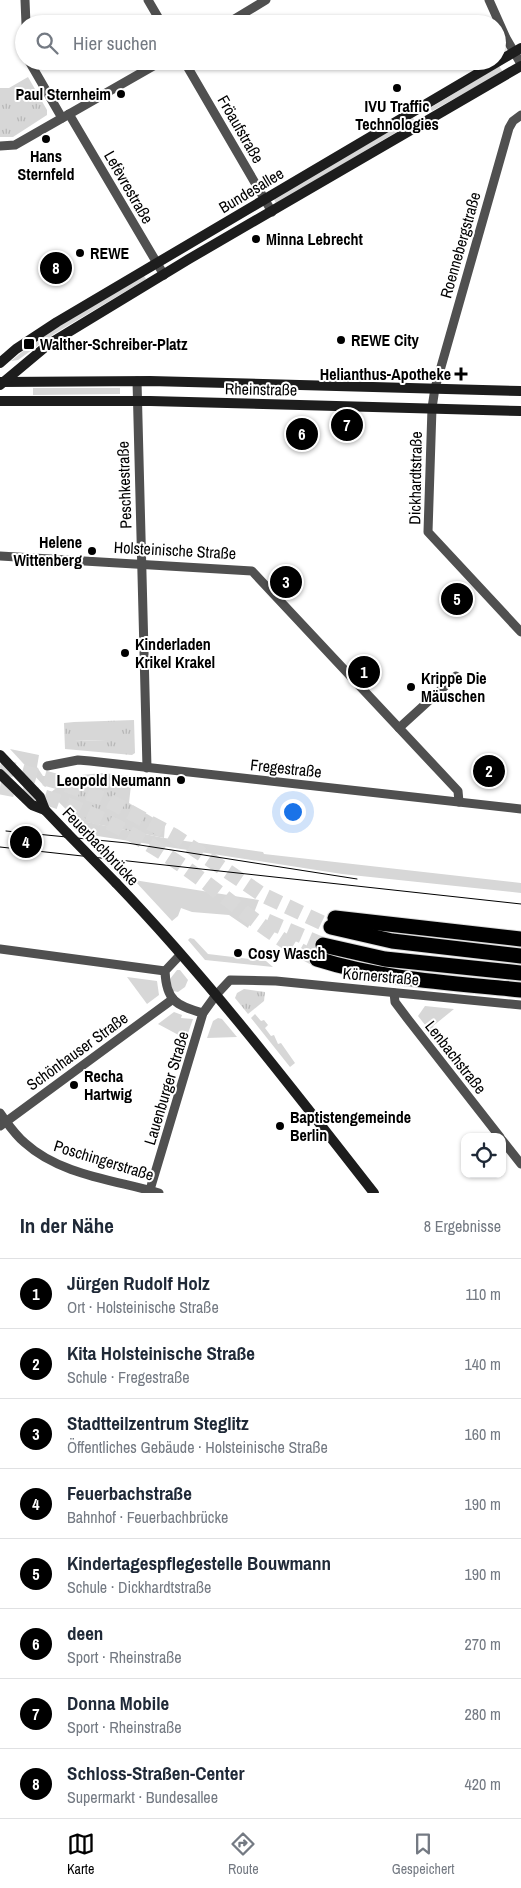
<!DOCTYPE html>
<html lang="de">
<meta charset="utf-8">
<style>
body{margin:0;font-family:"Archivo Narrow",sans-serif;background:#f6f6f7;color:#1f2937}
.controls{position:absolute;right:15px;bottom:15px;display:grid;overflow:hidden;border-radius:10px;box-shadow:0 1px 4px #0004}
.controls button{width:45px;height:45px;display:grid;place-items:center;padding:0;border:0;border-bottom:1px solid #e0e1e3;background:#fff;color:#1f2937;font:25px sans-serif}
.you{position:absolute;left:292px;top:811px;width:18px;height:18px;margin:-12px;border:4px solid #fff;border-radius:50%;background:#1a73e8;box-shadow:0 0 0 8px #1a73e833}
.badge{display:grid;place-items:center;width:32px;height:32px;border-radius:50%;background:#000;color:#fff;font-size:16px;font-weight:700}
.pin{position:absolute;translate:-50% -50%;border:2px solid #fff;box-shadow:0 1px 5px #0006}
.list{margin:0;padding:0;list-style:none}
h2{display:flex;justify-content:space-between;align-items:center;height:65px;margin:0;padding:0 20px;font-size:21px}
h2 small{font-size:16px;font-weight:400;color:#747a83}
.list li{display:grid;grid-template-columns:32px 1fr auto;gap:15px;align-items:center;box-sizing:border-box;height:70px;padding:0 20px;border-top:1px solid #e0e1e3}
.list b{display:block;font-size:19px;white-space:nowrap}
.list p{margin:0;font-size:16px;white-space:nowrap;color:#747a83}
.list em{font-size:16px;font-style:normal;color:#747a83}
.icon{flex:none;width:28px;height:28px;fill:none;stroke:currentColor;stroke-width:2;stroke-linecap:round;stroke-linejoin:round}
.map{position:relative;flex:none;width:521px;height:1193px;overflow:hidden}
.search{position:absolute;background:#fff;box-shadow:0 1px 4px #0004;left:15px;right:15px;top:15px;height:55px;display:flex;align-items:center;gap:12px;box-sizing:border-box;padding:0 18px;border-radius:28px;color:#747a83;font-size:19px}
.sheet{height:625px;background:#fff}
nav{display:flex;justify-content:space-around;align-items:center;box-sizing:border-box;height:70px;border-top:1px solid #e0e1e3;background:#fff;font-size:14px;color:#747a83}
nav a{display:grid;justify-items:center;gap:2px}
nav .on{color:#000}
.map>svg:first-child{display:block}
.green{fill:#d7d7d7}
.park{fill:url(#park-tufts)}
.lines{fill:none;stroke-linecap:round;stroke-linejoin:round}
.highway-tunnel{stroke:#d9d9d9;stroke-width:15;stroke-dasharray:15 8;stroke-linecap:butt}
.highway-casing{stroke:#dbdbdb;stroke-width:17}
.street{stroke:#505050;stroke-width:9}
.secondary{stroke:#1d1d1d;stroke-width:10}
.highway{stroke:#000;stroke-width:15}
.tram{stroke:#000;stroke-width:1}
.secondary-bridge{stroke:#1d1d1d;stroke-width:10}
.poi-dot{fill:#000;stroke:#fff;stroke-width:2}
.labels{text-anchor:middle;stroke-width:4;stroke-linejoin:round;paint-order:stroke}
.poi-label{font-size:16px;font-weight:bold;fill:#000;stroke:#fff;text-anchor:start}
.street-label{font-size:16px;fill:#000;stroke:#fff}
</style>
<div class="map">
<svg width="521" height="1193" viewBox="0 0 521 1193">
<defs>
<pattern id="park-tufts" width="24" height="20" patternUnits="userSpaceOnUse" patternTransform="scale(1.25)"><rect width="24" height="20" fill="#d7d7d7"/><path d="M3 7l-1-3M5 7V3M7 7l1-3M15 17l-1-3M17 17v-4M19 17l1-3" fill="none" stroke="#b7b7b7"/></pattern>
</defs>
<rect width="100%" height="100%" fill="#fff"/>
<g class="green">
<path d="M499,66L503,72L432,111L430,108Z"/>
<path d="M413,118L415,121L276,204L274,199L289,189Z"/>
<path d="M144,276L146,279L143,281L54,334L18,360L11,361L39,338Z"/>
<path d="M33,388H120V394L33,395Z"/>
<path d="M105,721L106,740L74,741V722Z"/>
<path d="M10,749L39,755L37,767L43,776H62L45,787Z"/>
<path d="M81,775L87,822L164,838L263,852L264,854L521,883V893L342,874L91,835L50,793L65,781Z"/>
<path d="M134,880L259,900L248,928L229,915L192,912L181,908L178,916L172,921Z"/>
<path d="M190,938L194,939L208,954L266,961L273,967L205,960L188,940Z"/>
<path d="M177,970H180L188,980L185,987L178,992L173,991L170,979Z"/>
<path d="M127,977L157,981L159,995L147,1004Z"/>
<path d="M425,1006L454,1009L433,1026L445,1042L441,1045L418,1016Z"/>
<path d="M174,1012L182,1015L181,1018L193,1019L186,1039L158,1024Z"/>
<path d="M255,1014L261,1021L264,1020L268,1025L265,1028L271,1036L274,1035L278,1044L281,1043L295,1063L290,1067L251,1018Z"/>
<path d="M218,1018L222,1019L237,1037L207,1038L213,1021Z"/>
</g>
<g class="park">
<path d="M28,77L47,110V115L13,137H0V88H9Z"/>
<path d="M134,720L135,753L132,755L65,749L64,723L74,722L75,741L105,740V721Z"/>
<path d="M103,773L132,776L129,803L165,825L164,838L86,822L85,818L64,791L81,775Z"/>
<path d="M244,989L265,992L264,1001L248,1014L235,998L237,993Z"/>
</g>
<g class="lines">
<g class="highway-tunnel">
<path d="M0,766L59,782L109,801L173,835L263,895L331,927"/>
<path d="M0,787C75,799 145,837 205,882C241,909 276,940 317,959"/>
<path d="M267,921L323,945"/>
</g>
<defs>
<g id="highway">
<path d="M335,918L521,939"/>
<path d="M331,927L392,941L521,956"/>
<path d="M323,945L385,959L521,973"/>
<path d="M317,959C383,980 453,983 521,990"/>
</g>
</defs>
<use href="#highway" class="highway-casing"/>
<g class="street">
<path d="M25,0L26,24"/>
<path d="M148,0L162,24"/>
<path d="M489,0L506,38L521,64"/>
<path d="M226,24L266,0"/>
<path d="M29,61L62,118"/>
<path d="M184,61L272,212"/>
<path d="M69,114L164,275"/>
<path d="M521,115L513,121L509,128L435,388L432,408L428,532L521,632"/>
<path d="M0,146L15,145L162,61"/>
<path d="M137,381L147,768"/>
<path d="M0,556L252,571L458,791L459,802"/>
<path d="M399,728L456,676"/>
<path d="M47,766L78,760L90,761L521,809"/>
<path d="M0,949L165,971"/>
<path d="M181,954L165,971C166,1000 176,1006 203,1013"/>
<path d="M394,993L395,1002L407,1018L500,1137"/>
<path d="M0,1113C8,1124 15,1135 25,1143C60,1175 115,1180 159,1193"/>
<path d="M0,1126L173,999"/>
<path d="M502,1140L521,1164"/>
<path d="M149,1193L203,1013L216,995L230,980L276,981L521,1005"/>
</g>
<g class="secondary">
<path d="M0,363L16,349L57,322L521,48"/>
<path d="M1,382L150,381L521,391"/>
<path d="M0,385L49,344L189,259L521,66"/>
<path d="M0,401H150L521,411"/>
<path d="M0,755L40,797L45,810L67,833"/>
<path d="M0,774L32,805L45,810"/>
<path d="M116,883C209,980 291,1087 374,1193"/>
</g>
<use href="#highway" class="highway"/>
<g class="tram">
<path d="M6,831L127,843L357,879"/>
<path d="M0,847L521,904"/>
</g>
<path class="secondary-bridge" d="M67,833L116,883"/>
</g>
<g class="poi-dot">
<circle cx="397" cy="88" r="5"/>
<circle cx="121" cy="94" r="5"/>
<circle cx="46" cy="139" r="5"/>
<circle cx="256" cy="239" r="5"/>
<circle cx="80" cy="253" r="5"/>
<circle cx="341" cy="340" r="5"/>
<rect x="23" y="338" width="12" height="12" rx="2.5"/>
<path d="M458.5 366.5h5v5h5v5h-5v5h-5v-5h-5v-5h5z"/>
<circle cx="92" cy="551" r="5"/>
<circle cx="125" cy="653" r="5"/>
<circle cx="411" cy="687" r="5"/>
<circle cx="181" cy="780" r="5"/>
<circle cx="238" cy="953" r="5"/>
<circle cx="74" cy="1085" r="5"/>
<circle cx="280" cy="1126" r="5"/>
</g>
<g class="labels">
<g class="poi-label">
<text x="111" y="100" text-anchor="end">Paul Sternheim</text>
<text x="397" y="112" text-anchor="middle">IVU Traffic<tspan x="397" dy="18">Technologies</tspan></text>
<text x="46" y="162" text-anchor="middle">Hans<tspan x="46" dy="18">Sternfeld</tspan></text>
<text x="266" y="245">Minna Lebrecht</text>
<text x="90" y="259">REWE</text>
<text x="351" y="346">REWE City</text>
<text x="40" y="350">Walther-Schreiber-Platz</text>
<text x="451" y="380" text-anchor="end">Helianthus-Apotheke</text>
<text x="82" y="548" text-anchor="end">Helene<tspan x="82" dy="18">Wittenberg</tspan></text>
<text x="135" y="650">Kinderladen<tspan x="135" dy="18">Krikel Krakel</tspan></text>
<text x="421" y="684">Krippe Die<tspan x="421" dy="18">Mäuschen</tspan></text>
<text x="171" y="786" text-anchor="end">Leopold Neumann</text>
<text x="248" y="959">Cosy Wasch</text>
<text x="84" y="1082">Recha<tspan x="84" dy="18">Hartwig</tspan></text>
<text x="290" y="1123">Baptistengemeinde<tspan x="290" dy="18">Berlin</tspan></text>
</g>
<g class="street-label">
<text transform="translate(241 129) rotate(60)" y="6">Fröaufstraße</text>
<text transform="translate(129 187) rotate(60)" y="6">Lefèvrestraße</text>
<text transform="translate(251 190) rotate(-31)" y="6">Bundesallee</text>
<text transform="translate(460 245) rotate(-74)" y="6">Roennebergstraße</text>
<text transform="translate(261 389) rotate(1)" y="6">Rheinstraße</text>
<text transform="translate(415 478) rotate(-89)" y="6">Dickhardtstraße</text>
<text transform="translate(124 485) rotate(-92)" y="6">Peschkestraße</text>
<text transform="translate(175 550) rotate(3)" y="6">Holsteinische Straße</text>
<text transform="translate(286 768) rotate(6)" y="6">Fregestraße</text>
<text transform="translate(101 846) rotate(46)" y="6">Feuerbachbrücke</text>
<text transform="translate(381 976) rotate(5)" y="6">Körnerstraße</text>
<text transform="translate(77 1051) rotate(-36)" y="6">Schönhauser Straße</text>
<text transform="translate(456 1057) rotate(52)" y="6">Lenbachstraße</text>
<text transform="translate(166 1088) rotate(-73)" y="6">Lauenburger Straße</text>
<text transform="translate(104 1160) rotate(17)" y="6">Poschingerstraße</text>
</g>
</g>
</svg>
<div class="controls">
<button><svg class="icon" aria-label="locate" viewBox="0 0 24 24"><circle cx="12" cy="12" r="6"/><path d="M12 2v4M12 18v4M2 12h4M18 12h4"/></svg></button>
</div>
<div class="you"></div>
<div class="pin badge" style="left:364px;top:672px">1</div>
<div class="pin badge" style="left:489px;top:771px">2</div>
<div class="pin badge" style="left:286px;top:582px">3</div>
<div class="pin badge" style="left:26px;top:842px">4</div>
<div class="pin badge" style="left:457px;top:599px">5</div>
<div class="pin badge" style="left:302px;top:434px">6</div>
<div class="pin badge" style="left:347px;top:425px">7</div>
<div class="pin badge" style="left:56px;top:268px">8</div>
<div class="search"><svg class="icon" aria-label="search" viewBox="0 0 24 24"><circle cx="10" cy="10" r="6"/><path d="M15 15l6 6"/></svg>Hier suchen</div>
</div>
<section class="sheet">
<h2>In der Nähe<small>8 Ergebnisse</small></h2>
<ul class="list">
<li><span class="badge">1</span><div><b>Jürgen Rudolf Holz</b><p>Ort · Holsteinische Straße</p></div><em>110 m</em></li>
<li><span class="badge">2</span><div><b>Kita Holsteinische Straße</b><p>Schule · Fregestraße</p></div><em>140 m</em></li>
<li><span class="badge">3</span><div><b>Stadtteilzentrum Steglitz</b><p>Öffentliches Gebäude · Holsteinische Straße</p></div><em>160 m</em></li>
<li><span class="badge">4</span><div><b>Feuerbachstraße</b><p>Bahnhof · Feuerbachbrücke</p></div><em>190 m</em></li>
<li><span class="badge">5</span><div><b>Kindertagespflegestelle Bouwmann</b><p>Schule · Dickhardtstraße</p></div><em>190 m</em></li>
<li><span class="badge">6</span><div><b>deen</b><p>Sport · Rheinstraße</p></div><em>270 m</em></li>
<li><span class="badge">7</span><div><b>Donna Mobile</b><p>Sport · Rheinstraße</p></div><em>280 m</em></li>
<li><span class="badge">8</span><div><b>Schloss-Straßen-Center</b><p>Supermarkt · Bundesallee</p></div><em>420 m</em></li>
</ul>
</section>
<nav>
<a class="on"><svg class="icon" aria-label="map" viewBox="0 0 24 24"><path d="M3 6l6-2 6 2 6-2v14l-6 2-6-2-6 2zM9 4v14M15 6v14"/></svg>Karte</a>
<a><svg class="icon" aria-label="directions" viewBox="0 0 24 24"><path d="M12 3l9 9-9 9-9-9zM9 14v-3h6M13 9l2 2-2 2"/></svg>Route</a>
<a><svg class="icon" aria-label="saved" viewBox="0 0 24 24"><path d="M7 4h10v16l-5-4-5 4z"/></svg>Gespeichert</a>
</nav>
